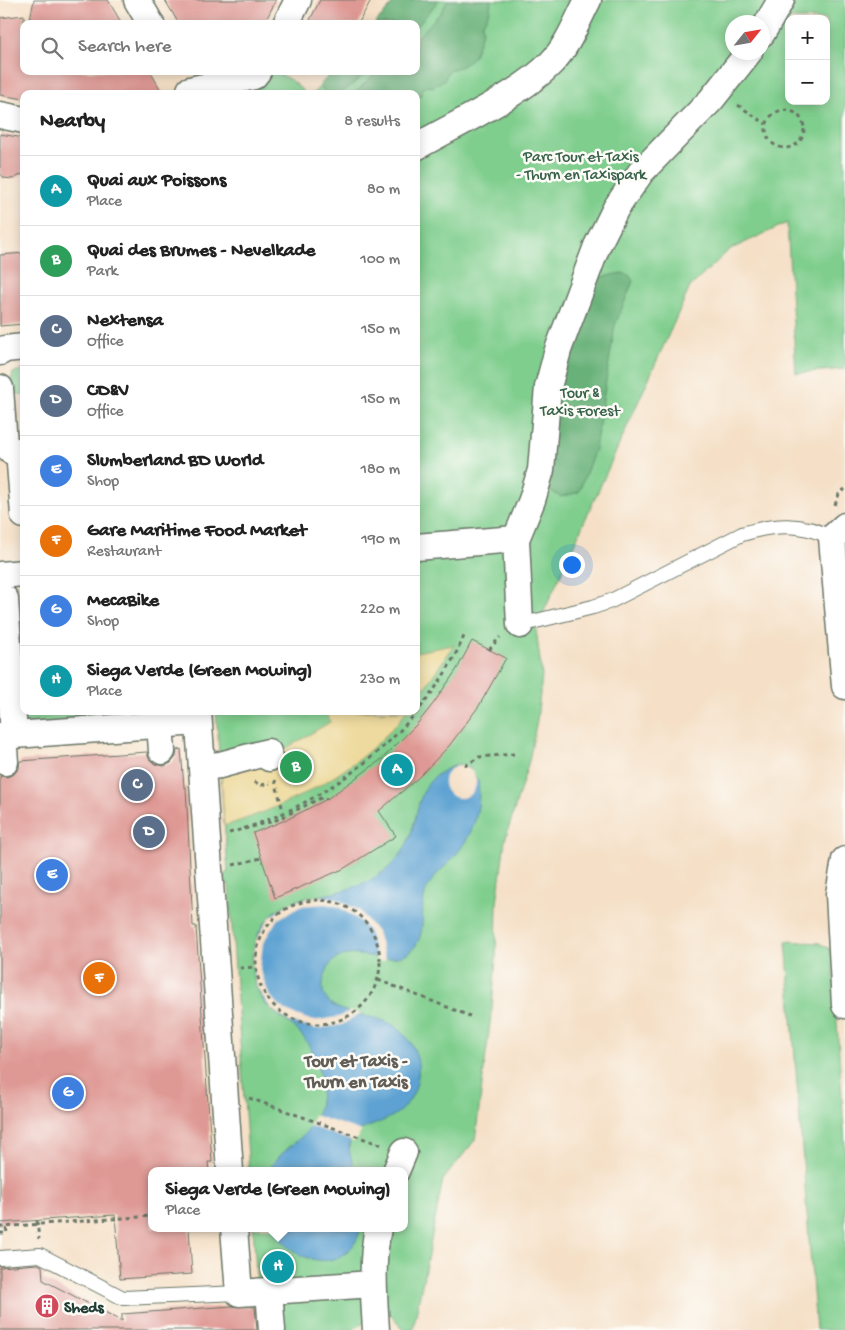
<!DOCTYPE html>
<meta charset="utf-8">
<style>
body{margin:0;font-family:"Gochi Hand",sans-serif;background:#f2f2f2;color:#222}
.controls{position:absolute;right:15px;top:15px;display:grid;overflow:hidden;border-radius:10px;box-shadow:0 2px 12px #0003}
.controls button{width:45px;height:45px;display:grid;place-items:center;padding:0;border:0;border-bottom:1px solid #e0e0e0;background:#fff;color:#222;font:25px sans-serif}
.compass{position:absolute;left:725px;top:15px;width:45px;height:45px;border-radius:50%;background:#fff;box-shadow:0 2px 12px #0003;rotate:59deg}
.you{position:absolute;left:571px;top:564px;width:18px;height:18px;margin:-12px;border:4px solid #fff;border-radius:50%;background:#1a73e8;box-shadow:0 0 0 8px #1a73e833}
.badge{display:grid;place-items:center;width:32px;height:32px;border-radius:50%;background:#ea580c;color:#fff;font-size:16px;font-weight:700}
.pin{position:absolute;translate:-50% -50%;border:2px solid #fff;box-shadow:0 1px 5px #0006}
.popup{position:absolute;left:148px;top:1167px;width:260px;height:65px;box-sizing:border-box;display:grid;place-content:center;border-radius:10px;background:#fff;filter:drop-shadow(0 1px 4px #0005);font-size:16px;white-space:nowrap;color:#767676}
.popup b{font-size:19px;color:#222}
.popup::after{content:'';position:absolute;left:50%;top:100%;margin-left:-10px;border:10px solid transparent;border-top-color:#fff}
.list{margin:0;padding:0;list-style:none}
h2{display:flex;justify-content:space-between;align-items:center;height:65px;margin:0;padding:0 20px;font-size:21px}
h2 small{font-size:16px;font-weight:400;color:#767676}
.list li{display:grid;grid-template-columns:32px 1fr auto;gap:15px;align-items:center;box-sizing:border-box;height:70px;padding:0 20px;border-top:1px solid #e0e0e0}
.list b{display:block;font-size:19px;white-space:nowrap}
.list p{margin:0;font-size:16px;white-space:nowrap;color:#767676}
.list em{font-size:16px;font-style:normal;color:#767676}
.icon{flex:none;width:28px;height:28px;fill:none;stroke:currentColor;stroke-width:2;stroke-linecap:round;stroke-linejoin:round}
.map{position:relative;flex:none;width:845px;height:1330px;overflow:hidden}
.search{position:absolute;background:#fff;box-shadow:0 2px 12px #0003;left:20px;top:20px;width:400px;height:55px;display:flex;align-items:center;gap:12px;box-sizing:border-box;padding:0 18px;border-radius:10px;color:#767676;font-size:19px}
.panel{position:absolute;background:#fff;box-shadow:0 2px 12px #0003;left:20px;top:90px;width:400px;height:625px;border-radius:10px}
.map>svg:first-child{display:block}
.green{fill:#7fce8d;stroke:#4f8660;fill-rule:evenodd}
.forest{fill:#67b178;stroke:#437756}
.sand{fill:#eeda9e;stroke:#868c69}
.water{fill:#5da2d2;stroke:#3e7083}
.pier{fill:#f5e0c7}
.building{fill:#df9994}
.lines{fill:none;stroke-linecap:round;stroke-linejoin:round}
.lane-casing{stroke:#6a7667;stroke-width:16}
.street-casing{stroke:#6a7667;stroke-width:29}
.path{stroke:#6a7667;stroke-width:3;stroke-dasharray:4 4;stroke-linecap:butt}
.lane{stroke:#fff;stroke-width:14}
.street{stroke:#fff;stroke-width:26}
.labels{text-anchor:middle;stroke-width:5;stroke-linejoin:round;paint-order:stroke}
.park-label{font-size:16px;fill:#37614a;stroke:#fdfcf7}
.poi-label{font-size:16px;font-weight:bold;fill:#1f3d34;stroke:#fdfcf7;text-anchor:start}
.neighbourhood-label{font-size:18px;font-weight:bold;fill:#625d56;stroke:#fdfcf7}
</style>
<div class="map">
<svg width="845" height="1330" viewBox="0 0 845 1330">
<rect width="100%" height="100%" fill="#fdfcf7"/>
<filter id="ink" filterUnits="userSpaceOnUse"><feTurbulence type="fractalNoise" baseFrequency=".02" numOctaves="2"/><feDisplacementMap in="SourceGraphic" scale="10" xChannelSelector="R" yChannelSelector="G"/><feConvolveMatrix kernelMatrix="1 2 1 2 8 2 1 2 1" color-interpolation-filters="sRGB"/></filter>
<filter id="wash" filterUnits="userSpaceOnUse"><feTurbulence type="fractalNoise" baseFrequency=".0096" numOctaves="4" result="noise"/><feDisplacementMap in="SourceGraphic" scale="20" xChannelSelector="R" yChannelSelector="G"/><feGaussianBlur stdDeviation="1.12" result="paint"/><feColorMatrix in="noise" values="0 0 0 0 0 0 0 0 0 0 0 0 0 0 0 0 0 1.4 0 .05"/><feComposite in="paint" operator="in"/></filter>
<g filter="url(#wash)">
<rect width="100%" height="100%" fill="#f5e0c7"/>
<g class="green">
<path d="M396,0H845V369L796,373L787,223L729,250L690,287L536,629L542,676L537,720L529,761L505,840L497,903L496,958L492,1008L475,1140L443,1180L413,1330H405L386,1310L352,1330H277L257,1285L253,1228H404V1171H249L229,884H226L224,874L228,872L216,711H416V94H313L333,71H416V24H375ZM789,19H826V101H789ZM732,22H762V52H732Z"/>
<path d="M266,71C280,71 297,83 305,94H216Z"/>
<path d="M24,369V396L14,392L10,383L13,373Z"/>
<path d="M24,623V711H133L134,721L21,729L14,624Z"/>
<path d="M786,941L819,943L830,949L833,962L845,1143V1330H816Z"/>
</g>
<g class="forest">
<path d="M396,0H439L416,28V24H375Z"/>
<path d="M448,0H491L490,11L482,25L483,30L474,56L464,65L449,71L444,80L432,87L427,86L422,89L421,95L416,99V94H354L377,71H416V39L441,12Z"/>
<path d="M333,71H368L341,94H326L320,85Z"/>
<path d="M622,273L629,275L633,281L615,325L595,449L579,492L561,497L549,490L546,484L553,409L591,279Z"/>
</g>
<g class="sand">
<path d="M454,645L416,700V652Z"/>
<path d="M327,711H407C362,770 294,804 224,826L221,775L277,754L330,722Z"/>
</g>
<g class="water">
<path d="M459,765L469,768L478,781C482,811 472,839 451,860C442,870 432,877 427,889C417,910 430,937 409,952C382,971 339,934 325,975C311,1016 366,1012 387,1022C410,1032 423,1058 417,1082C414,1097 404,1110 391,1117C364,1132 336,1127 356,1171H269C281,1146 311,1139 318,1111C326,1083 317,1050 297,1030C287,1020 274,1014 265,1003C247,978 248,942 268,919C286,898 309,899 333,893C356,888 381,878 396,860C426,828 405,778 459,765Z"/>
<path d="M273,1228H361C348,1277 293,1265 273,1228Z"/>
</g>
<g class="pier">
<circle cx="460" cy="782" r="16"/>
<path d="M317,896L336,898L360,911L377,932L385,959L384,961H377L369,932L361,922L339,907L326,904L300,906L277,920L263,943L260,969L269,994L278,1005L288,1012L313,1021L338,1017L351,1011L361,1013L342,1025L315,1029L289,1022L271,1009L257,988L252,964L256,940L269,918L289,903Z"/>
<path d="M314,1115L362,1131L354,1142L310,1126Z"/>
</g>
<g id="blocks">
<g class="building">
<path d="M34,0H108L122,24H29Z"/>
<path d="M165,0H276L264,24H179Z"/>
<path d="M320,0H371L358,24H308Z"/>
<path d="M24,15V71H150L163,94H24V99L0,95V18Z"/>
<path d="M0,134L24,138V173L13,179L4,178L0,173Z"/>
<path d="M24,253V324L0,326V255Z"/>
<path d="M472,641L506,658L479,706L449,746L419,777L379,811L396,836L343,869L275,898L253,833L288,819L327,799L382,759L417,724L433,704L457,669Z"/>
<path d="M181,749L184,787H186L193,926H196L212,1162H208L209,1171H152V1228H189L192,1274L120,1279L115,1215L0,1223V776L7,777L14,774L19,768L20,761L147,752L149,759L155,764L164,766L171,763L176,757L177,750Z"/>
<path d="M38,1264L42,1266L43,1280L122,1321V1314L232,1306L255,1307L257,1330H0V1267Z"/>
</g>
</g>
</g>
<g filter="url(#ink)">
<use href="#blocks" fill-opacity="0" stroke="#6a7667" stroke-width="1"/>
<g class="lines">
<defs>
<g id="lane">
<path d="M520,625L593,607L611,601L742,534C774,524 802,522 832,538"/>
<path d="M0,1258L40,1255L123,1298L239,1293"/>
</g>
<g id="street">
<path d="M137,0L151,24"/>
<path d="M286,24L298,0"/>
<path d="M762,33L781,0"/>
<path d="M190,90L254,76L258,71"/>
<path d="M0,115L24,120"/>
<path d="M416,147C456,124 520,95 551,63C568,46 577,21 588,0"/>
<path d="M0,352L5,349L24,347"/>
<path d="M0,388L4,444L12,452L24,451"/>
<path d="M19,451L24,515"/>
<path d="M845,526L832,538L845,686"/>
<path d="M416,547L516,539"/>
<path d="M0,575L24,573"/>
<path d="M5,599L14,735"/>
<path d="M520,625L516,539L532,500L541,470L548,387L558,350L597,246L616,208L641,172L711,100L749,52"/>
<path d="M159,711L162,751"/>
<path d="M198,711L230,1171"/>
<path d="M0,736L198,722"/>
<path d="M3,736L5,762"/>
<path d="M202,767L220,765L268,752L269,758"/>
<path d="M845,860L839,894L845,1005"/>
<path d="M396,1171L404,1152"/>
<path d="M234,1228L239,1293L373,1284"/>
<path d="M269,1291L272,1330"/>
<path d="M376,1330C374,1296 371,1262 378,1228"/>
</g>
</defs>
<use href="#lane" class="lane-casing"/>
<use href="#street" class="street-casing"/>
<g class="path">
<path d="M738,105L766,124"/>
<circle cx="785" cy="129" r="19"/>
<path d="M835,505L839,494L845,489"/>
<path d="M489,650L500,637"/>
<path d="M465,766L479,757L514,754"/>
<path d="M275,780L283,811"/>
<path d="M254,782L262,785L270,783"/>
<path d="M244,829L274,821L323,797L327,799"/>
<path d="M229,833C326,807 425,729 464,636"/>
<path d="M233,865L261,858"/>
<circle cx="318" cy="962" r="62"/>
<path d="M240,968L256,967"/>
<path d="M378,980L470,1016"/>
<path d="M249,1098L382,1145"/>
<path d="M37,1221L39,1239"/>
<path d="M0,1227L152,1216"/>
<path d="M0,1233H7L6,1227"/>
</g>
<use href="#lane" class="lane"/>
<use href="#street" class="street"/>
</g>
</g>
<defs>
<symbol id="building-disc" viewBox="-11 -11 22 22"><circle r="9.5" fill="#d1495b" stroke="#fdfcf7"/><path d="M-4-6H4V6H1V3H-1V6H-4ZM-2.5-4.3h1.7v1.8h-1.7ZM.8-4.3h1.7v1.8H.8ZM-2.5-1h1.7V.8h-1.7ZM.8-1h1.7V.8H.8Z" fill="#fff"/></symbol>
</defs>
<g fill-rule="evenodd">
<use href="#building-disc" x="33" y="1292" width="28" height="28"/>
</g>
<g class="labels">
<g class="park-label">
<text x="581" y="161">Parc Tour et Taxis<tspan x="581" dy="18">- Thurn en Taxispark</tspan></text>
<text x="580" y="397">Tour &amp;<tspan x="580" dy="18">Taxis Forest</tspan></text>
</g>
<g class="poi-label">
<text x="64" y="1312">Sheds</text>
</g>
<g class="neighbourhood-label">
<text x="356" y="1066">Tour et Taxis -<tspan x="356" dy="21">Thurn en Taxis</tspan></text>
</g>
</g>
</svg>
<div class="controls">
<button>+</button>
<button>−</button>
</div>
<svg class="compass" viewBox="-18 -18 36 36"><path d="M0-13l5 13h-10z" fill="#e53935"/><path d="M0 13l5-13h-10z" fill="#767676"/></svg>
<div class="you"></div>
<div class="pin badge" style="left:397px;top:770px;background:#0f9aa8">A</div>
<div class="pin badge" style="left:296px;top:767px;background:#2e9e5b">B</div>
<div class="pin badge" style="left:137px;top:785px;background:#5c6f8a">C</div>
<div class="pin badge" style="left:149px;top:832px;background:#5c6f8a">D</div>
<div class="pin badge" style="left:52px;top:875px;background:#3f7fe0">E</div>
<div class="pin badge" style="left:99px;top:978px;background:#e8710a">F</div>
<div class="pin badge" style="left:68px;top:1093px;background:#3f7fe0">G</div>
<div class="pin badge" style="left:278px;top:1267px;background:#0f9aa8">H</div>
<div class="popup"><b>Siega Verde (Green Mowing)</b>Place</div>
<div class="search"><svg class="icon" aria-label="search" viewBox="0 0 24 24"><circle cx="10" cy="10" r="6"/><path d="M15 15l6 6"/></svg>Search here</div>
<section class="panel">
<h2>Nearby<small>8 results</small></h2>
<ul class="list">
<li><span class="badge" style="background:#0f9aa8">A</span><div><b>Quai aux Poissons</b><p>Place</p></div><em>80 m</em></li>
<li><span class="badge" style="background:#2e9e5b">B</span><div><b>Quai des Brumes - Nevelkade</b><p>Park</p></div><em>100 m</em></li>
<li><span class="badge" style="background:#5c6f8a">C</span><div><b>Nextensa</b><p>Office</p></div><em>150 m</em></li>
<li><span class="badge" style="background:#5c6f8a">D</span><div><b>CD&amp;V</b><p>Office</p></div><em>150 m</em></li>
<li><span class="badge" style="background:#3f7fe0">E</span><div><b>Slumberland BD World</b><p>Shop</p></div><em>180 m</em></li>
<li><span class="badge" style="background:#e8710a">F</span><div><b>Gare Maritime Food Market</b><p>Restaurant</p></div><em>190 m</em></li>
<li><span class="badge" style="background:#3f7fe0">G</span><div><b>MecaBike</b><p>Shop</p></div><em>220 m</em></li>
<li><span class="badge" style="background:#0f9aa8">H</span><div><b>Siega Verde (Green Mowing)</b><p>Place</p></div><em>230 m</em></li>
</ul>
</section>
</div>
